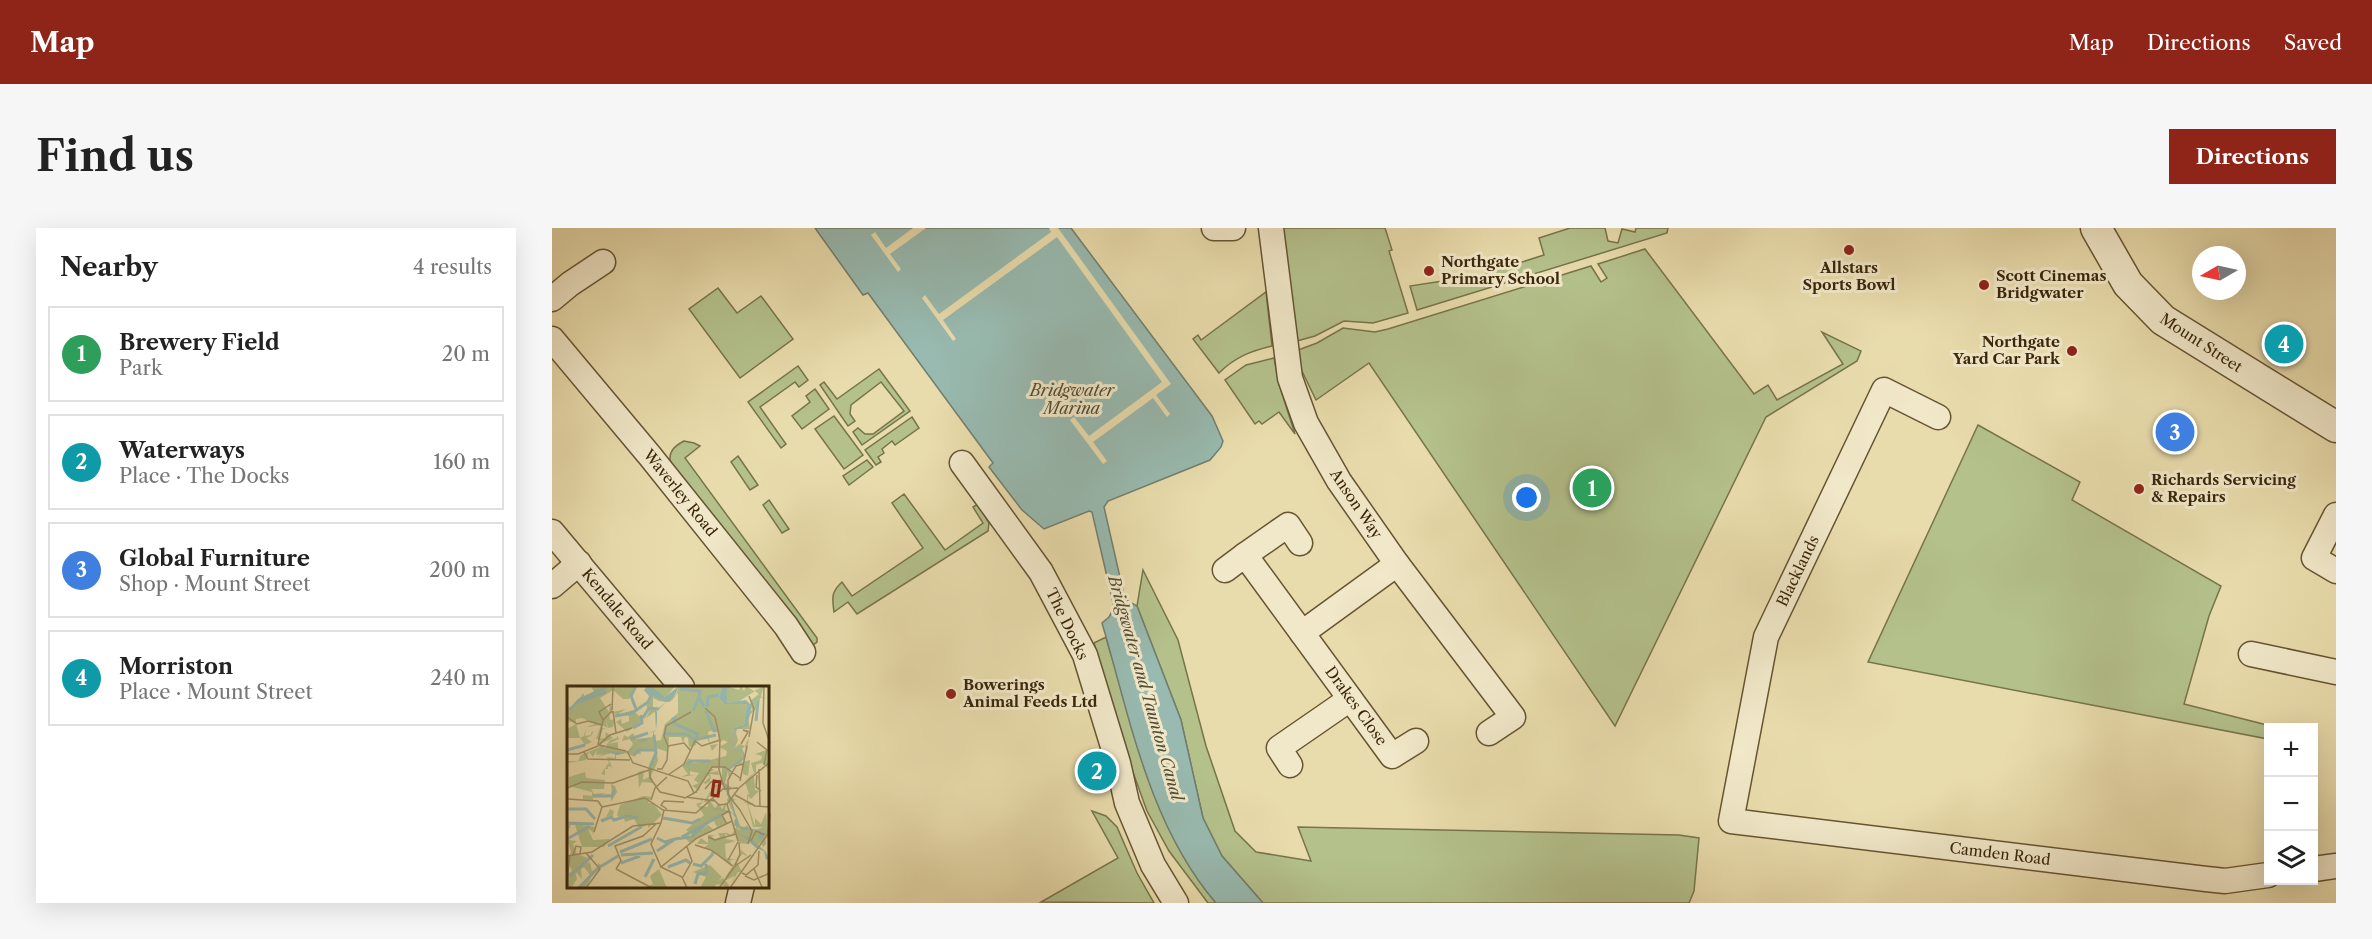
<!DOCTYPE html>
<meta charset="utf-8">
<style>
body{margin:0;font-family:"Libre Caslon Text",serif;background:#f6f6f6;color:#222}
.controls{position:absolute;right:18px;bottom:18px;display:grid;overflow:hidden;border-radius:0px;box-shadow:0 6px 24px #0002}
.controls button{width:54px;height:54px;display:grid;place-items:center;padding:0;border:0;border-bottom:2px solid #e0e0e0;background:#fff;color:#222;font:30px sans-serif}
.compass{position:absolute;left:1640px;top:18px;width:54px;height:54px;border-radius:50%;background:#fff;box-shadow:0 6px 24px #0002;rotate:261deg}
.you{position:absolute;left:975px;top:270px;width:21px;height:21px;margin:-15px;border:4px solid #fff;border-radius:50%;background:#1a73e8;box-shadow:0 0 0 9px #1a73e833}
.badge{display:grid;place-items:center;width:39px;height:39px;border-radius:50%;background:#8f2418;color:#fff;font-size:20px;font-weight:700}
.pin{position:absolute;translate:-50% -50%;border:3px solid #fff;box-shadow:0 2px 6px #0006}
.list{margin:0;padding:0;list-style:none}
h2{display:flex;justify-content:space-between;align-items:center;height:78px;margin:0;padding:0 24px;font-size:26px}
h2 small{font-size:20px;font-weight:400;color:#767676}
.list li{display:grid;grid-template-columns:39px 1fr auto;gap:18px;align-items:center;box-sizing:border-box;height:96px;margin:0 12px 12px;padding:0 12px;border:2px solid #e0e0e0;border-radius:0px}
.list b{display:block;font-size:22px;white-space:nowrap}
.list p{margin:0;font-size:20px;white-space:nowrap;color:#767676}
.list em{font-size:20px;font-style:normal;color:#767676}
.icon{flex:none;width:33px;height:33px;fill:none;stroke:currentColor;stroke-width:2;stroke-linecap:round;stroke-linejoin:round}
.map{position:relative;flex:none;width:1784px;height:675px;overflow:hidden;border-radius:0px}
header{display:flex;align-items:center;gap:36px;box-sizing:border-box;height:84px;padding:0 30px;background:#8f2418;color:#fff}
header strong{font-size:28px}
nav{display:flex;gap:33px;margin-inline-start:auto;font-size:21px}
.intro{display:flex;align-items:center;justify-content:space-between;box-sizing:border-box;height:144px;padding:0 36px}
h1{margin:0;font-size:42px}
.button{padding:15px 27px;border-radius:0px;background:#8f2418;color:#fff;font-size:21px;font-weight:700}
main{display:flex;gap:36px;padding:0 36px}
aside{flex:1;background:#fff;border-radius:0px;box-shadow:0 6px 24px #0002}
.map>svg:first-child{display:block}
.green{fill:#b4c18b;stroke:#77744a;stroke-width:1.5}
.water{fill:#98bab0;stroke:#727f6e;stroke-width:1.5}
.pier{fill:#e9dcac}
.lines{fill:none;stroke-linecap:round;stroke-linejoin:round}
.minor-casing{stroke:#665432;stroke-width:27}
.tertiary-casing{stroke:#665432;stroke-width:33}
.minor{stroke:#f1e8c9;stroke-width:24}
.tertiary{stroke:#f1e8c9;stroke-width:30}
.poi-dot{fill:#8f2418;stroke:#f1e8c9;stroke-width:2}
.labels{text-anchor:middle;stroke-width:6;stroke-linejoin:round;paint-order:stroke}
.poi-label{font-size:15px;font-weight:bold;fill:#3a270a;stroke:#f1e8c9;text-anchor:start}
.street-label{font-size:15px;fill:#3a270a;stroke:#f1e8c9}
.water-label{font-size:16px;font-style:italic;fill:#524c34;stroke:#f1e8c9}
.inset-river{fill:none;stroke:#98bab0;stroke-width:3}
.inset-road{fill:none;stroke:#a3946b;stroke-width:1.5}
.view{fill:#8f2418;fill-opacity:0.15;stroke:#8f2418;stroke-width:3}
.inset-edge{fill:none;stroke:#3a270a;stroke-width:3}
</style>
<header>
<strong>Map</strong>
<nav><a>Map</a><a>Directions</a><a>Saved</a></nav>
</header>
<div class="intro"><h1>Find us</h1><a class="button">Directions</a></div>
<main>
<aside>
<h2>Nearby<small>4 results</small></h2>
<ul class="list">
<li><span class="badge" style="background:#2e9e5b">1</span><div><b>Brewery Field</b><p>Park</p></div><em>20 m</em></li>
<li><span class="badge" style="background:#0f9aa8">2</span><div><b>Waterways</b><p>Place · The Docks</p></div><em>160 m</em></li>
<li><span class="badge" style="background:#3f7fe0">3</span><div><b>Global Furniture</b><p>Shop · Mount Street</p></div><em>200 m</em></li>
<li><span class="badge" style="background:#0f9aa8">4</span><div><b>Morriston</b><p>Place · Mount Street</p></div><em>240 m</em></li>
</ul>
</aside>
<div class="map">
<svg width="1784" height="675" viewBox="0 0 1784 675">
<rect width="100%" height="100%" fill="#e9dcac"/>
<filter id="stains"><feTurbulence type="fractalNoise" baseFrequency=".00333" numOctaves="4"/><feColorMatrix values="0 0 0 0 .2 0 0 0 0 .09 0 0 0 0 .02 0 0 0 .5 -.17"/></filter>
<radialGradient id="worn" r=".72"><stop offset=".6" stop-color="#630" stop-opacity="0"/><stop offset="1" stop-color="#630" stop-opacity=".3"/></radialGradient>
<g class="green">
<path d="M728,0H833L840,22L837,23L856,85L821,95L792,93L763,108L745,113Z"/>
<path d="M1018,0H1053L1056,13L1066,15L1070,1L1083,4L1084,0H1116L1115,5L865,82L858,58L929,47L992,27L987,10Z"/>
<path d="M1093,21L1202,166L1216,157L1225,172L1291,136L1270,104L1309,123L1305,133L1214,189L1063,498L817,135L764,172L748,139L746,122L765,115L791,100L823,104L836,101L1039,38L1049,54L1055,50L1046,36Z"/>
<path d="M166,60L185,85L209,68L241,111L188,150L137,81Z"/>
<path d="M714,64L720,118C699,123 683,129 667,145L641,111L646,107L649,112Z"/>
<path d="M722,130L728,159L743,206L727,184L710,196L707,193L703,196L673,152L694,137Z"/>
<path d="M246,138L256,152L247,159L243,154L208,179L234,216L229,220L196,174Z"/>
<path d="M327,141L358,183L310,217L301,204L306,200L313,206H321L352,183L329,154L299,177L298,186L303,193L296,198L268,157L272,154L285,171Z"/>
<path d="M263,161L277,181L250,201L240,188L258,174L254,168Z"/>
<path d="M282,188L311,227L292,241L263,201Z"/>
<path d="M360,189L367,200L343,217L340,213L330,221L332,225L326,229L329,234L324,237L313,222Z"/>
<path d="M1426,197L1528,254L1520,272L1669,358L1657,388L1632,476L1723,499L1716,500V511L1316,434Z"/>
<path d="M132,213L142,215L148,218L133,230L265,410V414L261,417L120,237C114,226 122,218 132,213Z"/>
<path d="M186,228L206,257L198,262L179,234Z"/>
<path d="M315,232L321,239L297,257L291,248Z"/>
<path d="M352,266L393,322L431,295L421,279L426,276L437,295L436,303L305,386L296,374L282,384C280,370 279,364 290,354L300,368L371,320L340,275Z"/>
<path d="M217,272L237,301L230,305L211,277Z"/>
<path d="M591,342L626,412L654,518L683,603L704,624L759,633L746,599L1127,607L1147,610L1142,663L1137,675H711L670,628L651,590L629,492L585,378Z"/>
<path d="M554,409C558,425 564,441 568,458C588,533 612,614 664,675H656L617,623L595,583L578,536L542,415Z"/>
<path d="M540,583L554,588L565,599L585,645L602,675L489,674L566,630Z"/>
</g>
<path class="water" d="M263,0H519L660,188L671,213L669,219L658,232L556,273L552,279L572,367L576,373L585,378L629,492L651,590L670,628L711,675H664C597,597 578,490 550,395L557,389L562,379L540,284L537,283L492,301L470,282L437,239L441,235L316,65L311,67Z"/>
<g class="pier">
<path d="M361,0H374L338,26L349,41L346,44L319,7L323,4L334,20Z"/>
<path d="M497,0H506L619,156L604,167L618,186L615,189L601,170L541,214L555,233L551,236L518,192L522,189L537,208L610,154L505,9L391,92L404,111L401,113L370,70L373,67L387,86L499,4Z"/>
</g>
<g class="lines">
<defs>
<g id="minor">
<path d="M662,0H681"/>
<path d="M719,0L738,150L754,195L787,253L845,336L961,489L937,505"/>
<path d="M0,71L18,56L51,34"/>
<path d="M0,111L98,228L234,398L251,424"/>
<path d="M1386,189L1332,162L1214,409L1179,593L1654,651L1673,653L1716,647"/>
<path d="M410,235L489,344L533,427L566,535L575,575L601,637L624,675"/>
<path d="M1784,287L1762,330L1784,343"/>
<path d="M0,304L130,459"/>
<path d="M693,327L736,297L748,315"/>
<path d="M673,342L693,327L840,528L864,513"/>
<path d="M0,358L27,335"/>
<path d="M750,405L845,336"/>
<path d="M1699,426L1784,444"/>
<path d="M738,537L727,520L798,471"/>
<path d="M1762,641L1784,638"/>
<path d="M186,675L190,658"/>
</g>
<path id="tertiary" d="M1544,0L1576,56L1611,92L1784,199"/>
</defs>
<use href="#minor" class="minor-casing"/>
<use href="#tertiary" class="tertiary-casing"/>
<use href="#minor" class="minor"/>
<use href="#tertiary" class="tertiary"/>
</g>
<g class="poi-dot">
<circle cx="1297" cy="22" r="6"/>
<circle cx="877" cy="43" r="6"/>
<circle cx="1432" cy="57" r="6"/>
<circle cx="1520" cy="123" r="6"/>
<circle cx="1587" cy="261" r="6"/>
<circle cx="399" cy="466" r="6"/>
</g>
<g class="labels">
<g class="poi-label">
<text x="889" y="39">Northgate<tspan x="889" dy="17">Primary School</tspan></text>
<text x="1297" y="45" text-anchor="middle">Allstars<tspan x="1297" dy="17">Sports Bowl</tspan></text>
<text x="1444" y="53">Scott Cinemas<tspan x="1444" dy="17">Bridgwater</tspan></text>
<text x="1508" y="119" text-anchor="end">Northgate<tspan x="1508" dy="17">Yard Car Park</tspan></text>
<text x="1599" y="257">Richards Servicing<tspan x="1599" dy="17">&amp; Repairs</tspan></text>
<text x="411" y="462">Bowerings<tspan x="411" dy="17">Animal Feeds Ltd</tspan></text>
</g>
<g class="street-label">
<text transform="translate(1649 115) rotate(33)" y="5">Mount Street</text>
<text transform="translate(128 265) rotate(51)" y="5">Waverley Road</text>
<text transform="translate(804 276) rotate(56)" y="5">Anson Way</text>
<text transform="translate(1246 343) rotate(-64)" y="5">Blacklands</text>
<text transform="translate(65 381) rotate(50)" y="5">Kendale Road</text>
<text transform="translate(515 396) rotate(64)" y="5">The Docks</text>
<text transform="translate(804 478) rotate(54)" y="5">Drakes Close</text>
<text transform="translate(1448 626) rotate(7)" y="5">Camden Road</text>
</g>
<g class="water-label">
<text x="520" y="168">Bridgwater<tspan x="520" dy="18">Marina</tspan></text>
<text transform="translate(594 460) rotate(74)" y="6">Bridgwater and Taunton Canal</text>
</g>
</g>
<g transform="translate(15 458)">
<rect width="202" height="202" fill="#e9dcac"/>
<path d="M24,0H69L62,13H56L46,4L33,12L42,26L43,18L46,26L59,23L51,28L42,27L43,34L48,33L46,41L41,42L39,32L40,42L36,39L35,42L40,43H36L32,53L38,52L39,46L46,52L33,58L39,62L40,58L43,54L50,52V49L52,53L41,58L51,56V64L61,65L66,58L63,53L55,55L57,49L61,51L66,47L69,53L87,51L88,55L94,54L98,38L111,27V7L105,14L102,16L92,15L86,12V21L92,23L79,32L82,26L79,18L84,10L76,0L88,12L98,15L109,9L112,0H155L152,12L156,17L180,18L177,39L168,41L164,46L168,54L164,64L175,65L176,74V65L165,64L169,55L165,46L168,42L180,40L179,30L185,24L184,14L192,8L188,5L171,16L160,17L159,0L172,4L174,0L177,5L179,0L187,5L197,0L191,20L181,31L183,43H170L169,47L171,54L168,62L172,58L178,60L180,55L182,52L180,65L178,60L175,63L179,71L172,77L183,74L181,90L176,88L175,78H169L162,84L164,87L168,81L162,94L161,85L158,97L164,101L161,109L155,98V81L143,82L147,84L141,87L151,85L152,89L142,88L144,90L143,95L139,98L136,97L143,91L140,88L132,102L133,104L129,105L131,107H127L130,103L125,100L132,97L127,94L132,87L123,85V89H128L114,91L121,88L115,80L122,72L126,77L135,76L159,70L160,65L152,61L161,56L156,54L152,57L151,43L141,46L143,59L151,58L145,65L140,51L129,53V59L122,61L121,52L118,51L116,57L114,51H102L101,66L89,62L91,75L84,90L87,97L75,96L72,102L71,86L77,84L76,94L82,91L81,83L89,64H73L74,68L67,67L68,71L59,67L49,69V73L42,74L45,81L41,85L45,81L41,80V82L40,83H38V89L34,88L39,81L41,83L39,80L42,77L40,71L48,72V66L30,71L36,68L29,69L30,64L26,71L22,66L19,74L1,77L0,82V75H11L14,69L33,61L30,60L34,54L29,53L34,39L19,41L18,50L24,49V47L27,45L24,50L19,52L25,56L18,59L13,52H0V43L9,38L13,52L17,50L19,41L28,38L15,32L9,33V37L0,35V20L7,22L16,7L18,12L28,8ZM84,0H108L99,11L88,7ZM66,24L76,34L60,46L49,36L54,33L55,38L62,35V30L55,28V30H48ZM199,64L201,82L195,77L189,79V86L183,91L187,90L188,104L192,105L184,113L181,110V115L187,118L181,119L188,140V132L194,138L199,126L202,154L198,149L199,158L196,161L194,156L189,161L184,154L181,158L171,157L169,147L166,149L163,148L162,150L158,148L159,153L169,155L158,158L159,172L171,174L174,164L181,170L175,168L170,176L175,186H171L162,202L168,190L159,194V190L170,174H163L165,181L149,168H144L145,163L137,162L141,158H130L134,152L141,157V149H149L145,150L147,154L153,151L151,147H160L165,149L168,142L174,144L167,139L169,131L162,125L167,128L160,114L162,110L169,114L164,115L174,142L178,143L179,139L186,145L196,141H186L180,117L176,116H180V109L182,108L178,96L183,90L187,87L184,77L194,74L195,70L188,68ZM18,86L19,92L38,94L37,103H24L27,108L35,107L45,109L44,98L48,100L50,106L44,116V110L38,108L26,110V114L16,113V109L25,110V106L2,100V91ZM147,99L149,100L141,112L148,122L152,117L155,123L159,116L158,124L161,125L155,129L159,137L150,141L147,135L140,138L135,144L141,139L146,143L123,157L119,153L126,149L119,144L137,129L129,118L135,116L133,110L136,116L132,120L141,121V116H137ZM76,110L85,111L81,117H86L95,129L81,142V138L73,143L67,133L58,136L57,132L47,135L45,134V129L39,131L43,123L47,125L45,133L53,132L50,129L53,119ZM0,137L28,141L27,146L24,150L26,146L21,143L26,154L43,153L37,161H15L8,139H4L0,148ZM0,154L10,155L6,158L10,168L23,173L20,178L23,176L25,185L31,182V177L36,180L26,187L19,202H9L23,189L17,181L14,183L15,193L8,185L10,193L4,202L0,200V188L5,185L0,174L4,166ZM143,179L155,191L151,195L156,192L162,199L160,202L154,198L148,199L149,202H133L139,191L126,186ZM92,183L100,202H77L86,198L83,190Z" fill="#b4c18b"/>
<path d="M77,0H84L98,11L112,0L108,9L102,16H99L92,23L89,25L90,26V34L89,44L88,45L86,46L87,47V51L84,52H82L81,54L72,57L67,62L62,66L50,69L34,64L57,67L61,66L65,62H67L71,57L74,55L73,54L71,55L70,54L86,51V46L80,48L89,44L88,25L99,16L88,12ZM155,0L160,2V17L179,14L183,18L192,10L202,13L192,11L186,16L180,40L165,45L169,55L165,64H175L177,67V72L175,75L159,86V92L157,96L161,102L172,140L191,144L200,148L202,152L199,149L195,148L198,149L193,155L189,147L193,150L192,145L175,144L170,139L171,146L174,148L175,145L174,149L182,151L198,165L202,172L199,174L197,165L189,162L171,146L167,135L169,132L165,127H158V125L148,123L143,119L147,122L163,125L165,127L168,129L157,98L146,101L141,116L146,101L157,96L159,85L176,71L175,65L164,64L168,54L164,46L168,41L177,39L180,18H157L152,12Z" fill="#98bab0"/>
<path class="inset-river" d="M69,0L64,10L69,23M113,3L133,5L132,10M12,16L39,6M140,21L141,11L152,9M3,24L12,14L40,1M126,25L132,11L137,21M139,25L147,45L150,44M48,30L65,27L81,16L84,10L78,3M110,31L106,33L108,38L131,48L129,52M76,32L82,22L92,23M189,35L191,15M66,42L75,37L74,29M98,48H120L128,54L149,49M63,53L81,47M0,64L18,59M67,69L72,64H88M120,79L124,75H143M83,81L89,67L87,49M26,110H45L47,104M0,123H19L28,133M96,132L125,137L133,133M34,135L44,131L47,134L60,130L71,132M0,137L27,138M115,151L154,129M124,151L140,137M90,152L98,156L108,153M0,153L23,140M41,160L74,141M90,165L108,153L123,151M53,166L85,153M54,169L86,167M54,177L73,170M126,178L134,180L146,168M33,181L51,170M101,181L119,174L123,177M3,190L26,169M78,191L87,173M128,198L131,188L140,187L139,178M12,202L31,182"/>
<path class="inset-road" d="M197,0L196,37L203,57M182,10L187,23L182,51M138,22L148,31L153,54M45,24L46,0M46,25L49,47M0,31L10,38L21,35L35,39M36,34L32,26L44,18M153,54L152,84L158,104M190,56L200,64L197,79M174,58L181,46L176,44L181,45V46M31,59L36,34L45,25M32,59L43,49L65,42M32,59L59,65M101,60L97,50L99,40L124,26M101,60L117,57L123,64M60,65L66,77L121,95L127,107M17,66L21,73L63,74M0,68H11L31,60M83,83V92L93,106L119,112M90,83H95L100,74L101,60M192,83L193,121M101,89L117,78L128,55L135,60L153,54M190,89L189,101L194,105M173,95L180,60M0,102L15,96L46,97L82,84M138,103L144,96L155,94M168,109L188,120L203,121M119,111L148,115M120,111L129,106L145,81H158L173,92M0,113L31,115L35,121M146,113L152,119L160,118L172,102L203,76M84,114L88,102L100,91M160,118L171,155M35,121L78,112L96,124L129,127L156,103L171,102M100,123L94,119L97,115L117,116M173,124L161,109V94L169,80L176,78M173,124L185,145L181,158M94,137L84,158L94,181L130,152L165,135M160,138L155,129L162,125M27,146L35,121M201,148L203,128M141,151L148,154L169,148M184,155L189,145L198,149M128,159L144,164L166,180M19,167L33,183L19,202M6,169L9,160L14,161L13,168M0,170L25,166L66,140L94,137L97,124M161,174L171,156M168,179L173,168L172,157M168,180L184,169M94,181L115,191L120,202M49,183L54,175L48,160L76,150L89,138M49,183L85,202M187,183L195,201M175,187L179,189L191,179L192,165M178,190L187,194L203,187M116,191L125,175L120,161M0,194L3,170M152,202L168,180M163,202L203,145"/>
<path class="view" d="M147,95L153,96L151,110L145,109Z"/>
<rect width="202" height="202" class="inset-edge"/>
</g>
<rect width="100%" height="100%" filter="url(#stains)"/>
<rect width="100%" height="100%" fill="url(#worn)"/>
</svg>
<div class="controls">
<button>+</button>
<button>−</button>
<button><svg class="icon" aria-label="layers" viewBox="0 0 24 24"><path d="M12 4l9 5-9 5-9-5zM3 14l9 5 9-5"/></svg></button>
</div>
<svg class="compass" viewBox="-18 -18 36 36"><path d="M0-13l5 13h-10z" fill="#e53935"/><path d="M0 13l5-13h-10z" fill="#767676"/></svg>
<div class="you"></div>
<div class="pin badge" style="left:1040px;top:260px;background:#2e9e5b">1</div>
<div class="pin badge" style="left:545px;top:543px;background:#0f9aa8">2</div>
<div class="pin badge" style="left:1623px;top:204px;background:#3f7fe0">3</div>
<div class="pin badge" style="left:1732px;top:116px;background:#0f9aa8">4</div>
</div>
</main>
